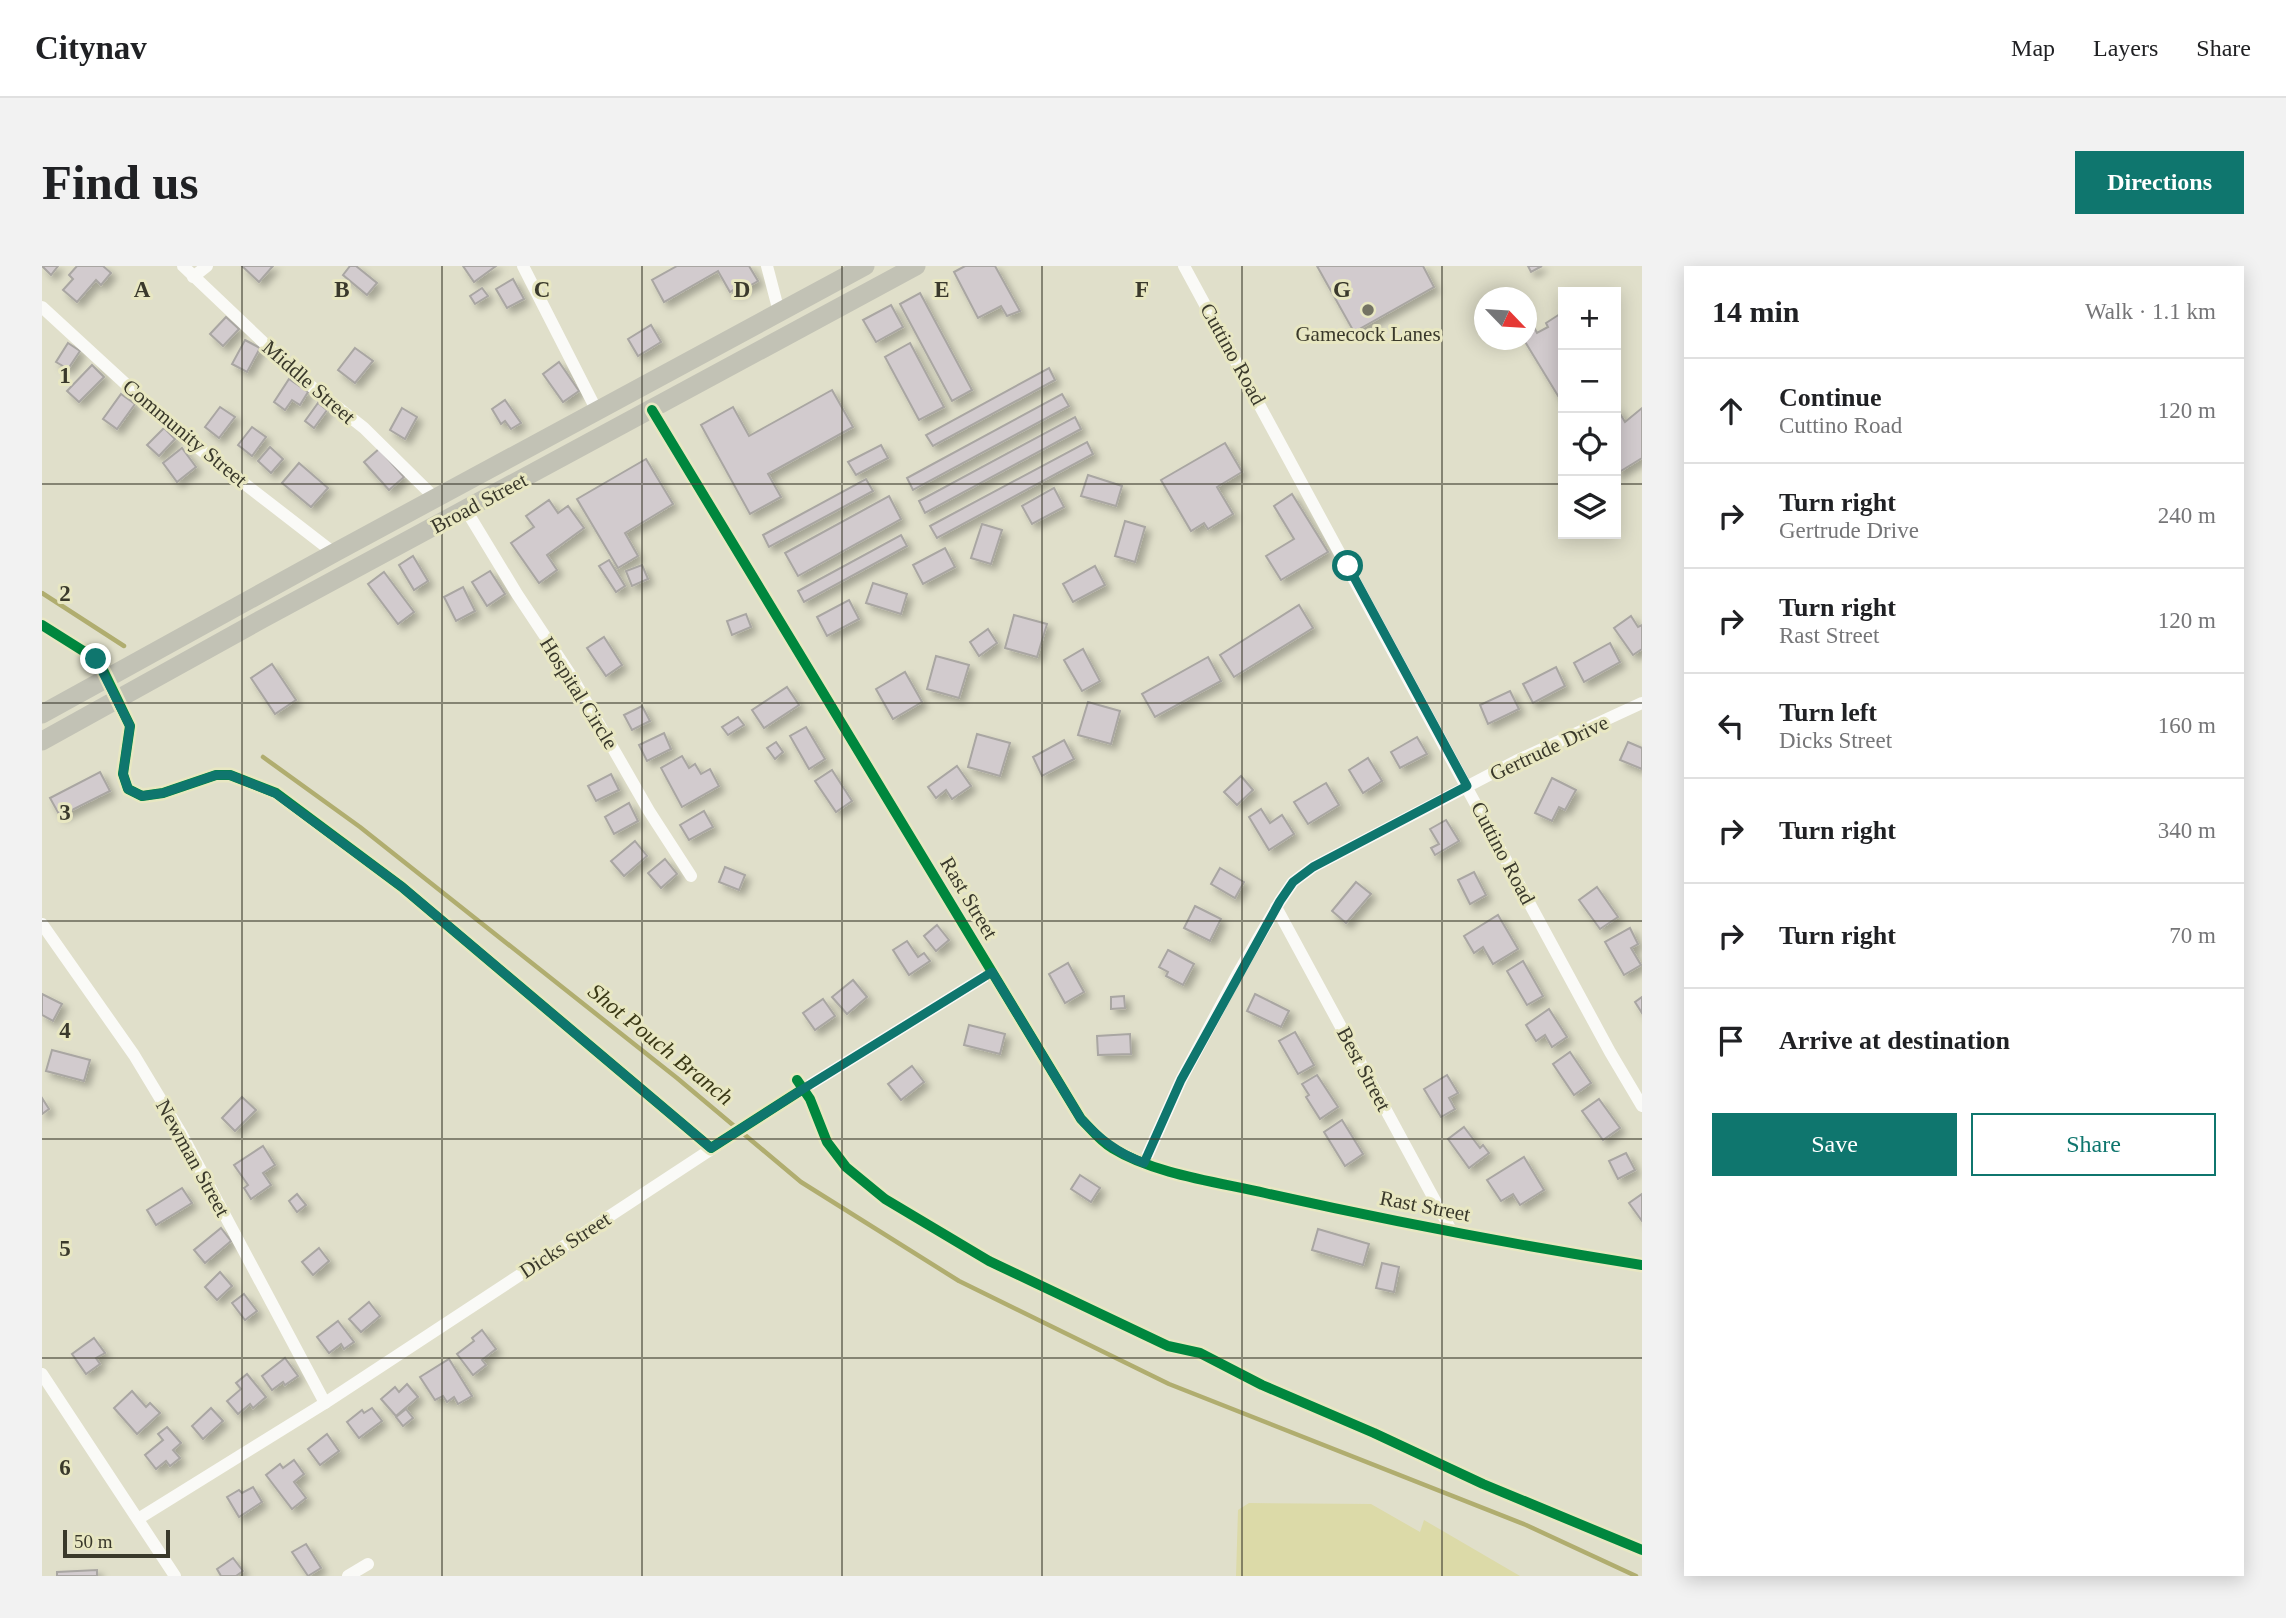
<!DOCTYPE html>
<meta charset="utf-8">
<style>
body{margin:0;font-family:Georgia,serif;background:#f2f2f2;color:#202124}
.controls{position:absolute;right:21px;top:21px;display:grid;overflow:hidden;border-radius:0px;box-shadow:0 4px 18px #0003}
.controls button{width:63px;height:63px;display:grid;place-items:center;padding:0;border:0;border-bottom:2px solid #e0e0e0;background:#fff;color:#202124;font:35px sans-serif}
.compass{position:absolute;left:1432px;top:21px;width:63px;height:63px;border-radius:50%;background:#fff;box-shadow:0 4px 18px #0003;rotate:115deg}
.scale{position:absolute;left:21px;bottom:18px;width:107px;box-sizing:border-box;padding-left:7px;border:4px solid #3a392b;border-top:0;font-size:19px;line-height:24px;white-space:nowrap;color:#3a392b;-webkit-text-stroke:5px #e8e7c2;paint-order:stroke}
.stop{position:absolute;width:21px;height:21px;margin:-16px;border:5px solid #0f766e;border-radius:50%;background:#fff}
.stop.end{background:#0f766e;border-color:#fff;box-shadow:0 2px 7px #0008}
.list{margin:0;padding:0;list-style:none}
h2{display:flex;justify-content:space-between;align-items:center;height:91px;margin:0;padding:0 28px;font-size:30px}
h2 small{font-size:23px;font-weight:400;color:#757577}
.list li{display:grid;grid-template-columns:46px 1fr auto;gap:21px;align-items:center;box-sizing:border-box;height:105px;padding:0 28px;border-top:2px solid #e0e0e0}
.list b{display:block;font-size:26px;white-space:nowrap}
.list p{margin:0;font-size:23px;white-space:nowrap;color:#757577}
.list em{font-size:23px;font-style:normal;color:#757577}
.actions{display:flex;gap:14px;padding:21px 28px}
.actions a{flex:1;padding:16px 0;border:2px solid #0f766e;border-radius:0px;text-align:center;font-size:24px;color:#0f766e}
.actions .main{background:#0f766e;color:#fff}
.icon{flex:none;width:38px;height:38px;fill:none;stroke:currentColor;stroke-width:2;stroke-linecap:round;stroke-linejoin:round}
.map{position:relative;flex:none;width:1600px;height:1310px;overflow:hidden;border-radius:0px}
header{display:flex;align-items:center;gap:42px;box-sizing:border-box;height:98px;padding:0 35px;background:#fff;border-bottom:2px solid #e0e0e0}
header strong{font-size:33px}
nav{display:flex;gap:38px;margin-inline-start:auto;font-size:24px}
.intro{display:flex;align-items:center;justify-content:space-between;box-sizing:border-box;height:168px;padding:0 42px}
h1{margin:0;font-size:49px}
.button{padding:18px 32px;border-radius:0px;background:#0f766e;color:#fff;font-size:24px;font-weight:700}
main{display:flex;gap:42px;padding:0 42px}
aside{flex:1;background:#fff;border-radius:0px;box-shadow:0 4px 18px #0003}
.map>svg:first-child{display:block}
.grass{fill:#dcdaa8}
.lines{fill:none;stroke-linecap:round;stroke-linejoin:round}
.stream{stroke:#b0ad6f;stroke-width:4.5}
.building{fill:#d2cbce;stroke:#a9a6a2;stroke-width:2;filter:url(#shadow)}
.street{stroke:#fafaf7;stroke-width:12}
.primary{stroke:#c2c2b5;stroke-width:19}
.cycleway-casing{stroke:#e8e7c2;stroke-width:15}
.cycleway{stroke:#00873e;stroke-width:10}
.route{stroke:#0f766e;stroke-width:9}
.grid{fill:none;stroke:#3a392b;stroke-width:2;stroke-opacity:0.55}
.poi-dot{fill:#747363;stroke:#e8e7c2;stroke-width:2.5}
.labels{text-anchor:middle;stroke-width:6;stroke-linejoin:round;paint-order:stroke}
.poi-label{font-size:21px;fill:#3a392b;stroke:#e8e7c2}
.street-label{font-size:21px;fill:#3a392b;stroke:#e8e7c2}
.water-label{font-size:23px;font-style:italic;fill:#3a3815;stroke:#e8e7c2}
.grid-label{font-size:23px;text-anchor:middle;font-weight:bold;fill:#3a392b;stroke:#e8e7c2;stroke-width:6;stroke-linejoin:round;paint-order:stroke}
</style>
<header>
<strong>Citynav</strong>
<nav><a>Map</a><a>Layers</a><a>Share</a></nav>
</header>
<div class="intro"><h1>Find us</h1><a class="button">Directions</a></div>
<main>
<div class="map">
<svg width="1600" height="1310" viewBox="0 0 1600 1310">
<defs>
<filter id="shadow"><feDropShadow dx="5" dy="5" stdDeviation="3.5" flood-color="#0004"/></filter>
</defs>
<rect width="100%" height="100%" fill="#e0dfca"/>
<path class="grass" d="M1207,1237L1329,1238L1378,1266L1382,1254L1478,1310H1194L1196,1244Z"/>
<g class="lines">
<g class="stream">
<path d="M0,327L82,380"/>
<path d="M221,491L318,561L635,812L759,916L917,1015L1127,1118L1484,1259L1594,1310"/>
</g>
</g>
<g class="building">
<path d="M0,0H16L9,9Z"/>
<path d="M35,0H61L69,7L59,19L54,14L35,36L21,24L31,13L27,9Z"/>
<path d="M200,0H231L217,16Z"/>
<path d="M308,0H314L335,17L325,29L301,9Z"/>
<path d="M421,0H454L432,16Z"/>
<path d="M635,0H707L716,15L695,27L693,23L688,26L676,5L622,36L610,14Z"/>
<path d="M923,0H953L978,45L965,50L959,40L936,52L912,6Z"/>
<path d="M1275,0H1381L1392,21L1312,66Z"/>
<path d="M1486,0H1500L1489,6Z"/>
<path d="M471,13L482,33L465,42L454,23Z"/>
<path d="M440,22L446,30L433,38L428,30Z"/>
<path d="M878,27L930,124L910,135L858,38Z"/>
<path d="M849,39L861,61L834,76L821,54Z"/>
<path d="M1521,46V138L1482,74H1484V69L1493,63L1495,67L1506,61L1504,57Z"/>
<path d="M184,51L197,63L181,80L168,68Z"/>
<path d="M609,59L619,76L596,90L586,73Z"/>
<path d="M203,74L218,82L205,106L190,98Z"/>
<path d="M26,77L38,85L26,103L14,96Z"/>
<path d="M868,77L902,141L877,154L843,91Z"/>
<path d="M313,82L331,95L313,117L296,104Z"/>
<path d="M517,96L537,125L521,136L501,108Z"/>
<path d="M50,99L62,111L37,136L25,125Z"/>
<path d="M1007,102L1013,114L891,180L884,169Z"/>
<path d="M247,113L266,126L258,139L250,134L243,144L232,136Z"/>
<path d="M790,124L811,161L726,208L739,231L708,248L659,159L691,141L707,170Z"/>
<path d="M79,128L93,138L75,163L61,153Z"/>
<path d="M1020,128L1027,140L871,224L865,212Z"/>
<path d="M463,134L479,157L469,163L463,155L459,158L450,143Z"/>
<path d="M276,137L285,144L272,162L263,155Z"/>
<path d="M178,141L193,151L177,172L163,161Z"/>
<path d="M1574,141L1583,156L1600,142V192L1574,208Z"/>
<path d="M360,142L375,151L363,173L348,164Z"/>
<path d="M1033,151L1039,163L883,247L877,235Z"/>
<path d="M210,161L224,171L210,190L196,179Z"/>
<path d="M122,162L133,173L117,190L105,179Z"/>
<path d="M1045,176L1051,188L895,272L888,260Z"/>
<path d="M1183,177L1200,206L1175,221L1191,248L1166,263L1162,257L1149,265L1119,214Z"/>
<path d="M839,179L846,192L814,209L806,196Z"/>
<path d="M228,181L241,193L229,207L216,195Z"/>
<path d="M140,182L154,201L135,216L121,197Z"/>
<path d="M337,183L362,211L347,224L322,196Z"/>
<path d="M604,193L631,238L583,267L596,290L576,302L535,233Z"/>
<path d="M257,197L286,222L269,241L240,217Z"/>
<path d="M1046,209L1080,220L1074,240L1039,230Z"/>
<path d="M824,213L831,225L727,281L721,269Z"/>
<path d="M1012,222L1022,241L990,258L980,240Z"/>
<path d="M1250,228L1286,286L1239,314L1224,290L1252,273L1232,240Z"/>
<path d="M847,230L859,253L756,310L743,287Z"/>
<path d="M507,234L516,247L526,240L542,262L505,289L515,304L497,317L469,277L492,261L484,250Z"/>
<path d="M1083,255L1103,261L1093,296L1073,290Z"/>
<path d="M940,258L960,264L949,298L929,292Z"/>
<path d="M859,269L865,280L762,336L756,325Z"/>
<path d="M903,282L913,301L881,318L871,299Z"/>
<path d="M371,290L386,315L372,324L357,299Z"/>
<path d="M567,294L583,320L574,326L557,300Z"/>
<path d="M600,299L606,313L590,320L584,305Z"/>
<path d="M1053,300L1063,319L1031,336L1021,318Z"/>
<path d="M448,305L463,328L445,340L430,316Z"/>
<path d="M342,306L372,346L356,358L326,318Z"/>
<path d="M831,317L865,328L859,348L824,337Z"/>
<path d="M421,321L433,345L414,355L402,331Z"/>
<path d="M807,334L817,353L785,370L775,351Z"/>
<path d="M1257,339L1271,362L1192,411L1178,389Z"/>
<path d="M704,348L709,361L690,369L685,355Z"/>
<path d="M972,349L1005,358L995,391L963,382Z"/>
<path d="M1589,350L1596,361L1600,359V383L1591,389L1572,362Z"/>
<path d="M946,363L955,377L937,390L928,376Z"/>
<path d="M562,371L580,399L564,410L545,382Z"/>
<path d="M1568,377L1578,396L1542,416L1532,397Z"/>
<path d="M1041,383L1058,415L1040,425L1022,394Z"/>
<path d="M894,390L927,399L917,432L885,423Z"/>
<path d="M1166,391L1179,415L1113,451L1100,428Z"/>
<path d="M230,398L254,434L233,448L209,412Z"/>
<path d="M1514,401L1523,420L1491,437L1481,418Z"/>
<path d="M863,406L880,436L851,453L834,423Z"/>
<path d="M745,421L757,439L722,462L710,444Z"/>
<path d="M1468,425L1477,443L1446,458L1438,439Z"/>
<path d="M1046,436L1078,445L1069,478L1036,469Z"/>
<path d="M600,440L608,455L590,464L582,449Z"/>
<path d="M696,451L702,459L686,469L680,461Z"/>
<path d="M764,461L783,493L767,503L748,470Z"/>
<path d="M622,467L629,483L605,495L597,479Z"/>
<path d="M935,468L968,477L958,510L926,501Z"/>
<path d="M1375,471L1385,488L1358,502L1349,486Z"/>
<path d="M1022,474L1032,493L1000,510L991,491Z"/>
<path d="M734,476L741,486L733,493L725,482Z"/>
<path d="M1586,476L1600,482V503L1578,494Z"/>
<path d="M640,490L647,502L653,498L659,508L668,503L677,520L640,541L619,502Z"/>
<path d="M1326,492L1340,515L1321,527L1307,504Z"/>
<path d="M915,500L929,520L910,533L904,524L894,532L886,521Z"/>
<path d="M790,504L810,535L794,546L773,515Z"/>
<path d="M58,506L68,525L18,550L8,532Z"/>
<path d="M569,508L577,524L554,535L546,520Z"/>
<path d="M1199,510L1211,524L1195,539L1182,526Z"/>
<path d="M1510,512L1534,524L1523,544L1517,541L1510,555L1493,547Z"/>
<path d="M1284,517L1297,539L1266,558L1252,536Z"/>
<path d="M587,537L596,555L572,568L563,551Z"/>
<path d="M1219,543L1228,557L1240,549L1252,568L1227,584L1207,551Z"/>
<path d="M662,545L671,561L647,574L638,559Z"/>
<path d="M1404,554L1417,575L1393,589L1389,582L1397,578L1388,563Z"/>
<path d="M593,575L605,590L582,610L569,595Z"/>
<path d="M623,593L635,608L619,622L606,607Z"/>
<path d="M683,601L703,609L697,624L677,616Z"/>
<path d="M1178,602L1202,616L1193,632L1169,618Z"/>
<path d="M1432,606L1444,629L1428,638L1416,614Z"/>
<path d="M1314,616L1329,628L1304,657L1290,645Z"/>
<path d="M1555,621L1576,651L1558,663L1537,634Z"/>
<path d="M1153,640L1179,653L1168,675L1142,662Z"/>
<path d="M1456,649L1476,683L1451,698L1441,681L1432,687L1422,670Z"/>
<path d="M895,659L907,674L894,685L882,670Z"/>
<path d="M1588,662L1596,678L1589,682L1599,699L1582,709L1563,676Z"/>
<path d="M865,675L876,691L882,687L888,695L867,709L851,684Z"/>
<path d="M1126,684L1152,698L1141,719L1124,710L1126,706L1117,701Z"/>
<path d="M1481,695L1501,730L1485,739L1465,705Z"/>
<path d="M1026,697L1042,726L1023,737L1007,708Z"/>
<path d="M811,714L825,731L805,748L790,731Z"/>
<path d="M0,728L20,738L11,755L0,749Z"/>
<path d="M1213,728L1247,745L1239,761L1205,745Z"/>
<path d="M1082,730L1083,742L1069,743V731Z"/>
<path d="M1600,731V747L1593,736Z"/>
<path d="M781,733L793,750L773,764L761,747Z"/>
<path d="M1507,743L1525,771L1510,781L1503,769L1494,775L1484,759Z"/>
<path d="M927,759L963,768L958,788L922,779Z"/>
<path d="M1253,766L1272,799L1256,808L1237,775Z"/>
<path d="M1088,768L1089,788L1056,789L1055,770Z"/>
<path d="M10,784L48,794L42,815L4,805Z"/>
<path d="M1528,786L1549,817L1532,829L1511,798Z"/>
<path d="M870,800L882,816L859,834L846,818Z"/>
<path d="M1275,809L1296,841L1278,853L1264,831L1267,829L1260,818Z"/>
<path d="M1405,809L1416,827L1407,832L1413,843L1399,851L1382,823Z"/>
<path d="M200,831L214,844L193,865L180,852Z"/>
<path d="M0,832L7,843L0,848Z"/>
<path d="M1557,833L1578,862L1561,874L1540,845Z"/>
<path d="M1300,854L1321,888L1303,900L1282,866Z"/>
<path d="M1422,861L1438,882L1441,879L1447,887L1427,902L1406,873Z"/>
<path d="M221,880L233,899L221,907L229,919L209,933L202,922L206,919L192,899Z"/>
<path d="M1584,887L1593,904L1576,913L1567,895Z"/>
<path d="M1482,891L1502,924L1478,939L1471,928L1459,935L1445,914Z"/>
<path d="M1038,909L1058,922L1049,936L1029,923Z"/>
<path d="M140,922L150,937L114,959L105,944Z"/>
<path d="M255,928L264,939L255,946L247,935Z"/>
<path d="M1600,928V955L1587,937Z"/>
<path d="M179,962L189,975L163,997L152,984Z"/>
<path d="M1276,963L1327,978L1321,999L1270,984Z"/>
<path d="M277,982L287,995L271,1009L260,996Z"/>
<path d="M1340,997L1357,1001L1352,1026L1334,1022Z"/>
<path d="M178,1006L190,1020L175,1034L163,1021Z"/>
<path d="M202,1028L215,1045L203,1054L190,1037Z"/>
<path d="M327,1036L338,1050L319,1066L307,1053Z"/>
<path d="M296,1055L312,1076L302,1083L299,1078L287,1087L275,1071Z"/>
<path d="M440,1064L454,1083L440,1094L444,1099L431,1109L415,1088L432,1075L430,1072Z"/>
<path d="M52,1072L63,1087L54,1092L58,1098L44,1108L30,1088Z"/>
<path d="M243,1092L256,1110L243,1119L241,1116L230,1124L220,1110Z"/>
<path d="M407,1093L430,1130L416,1138L412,1131L405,1136L401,1130L393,1134L378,1111Z"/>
<path d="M205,1108L224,1131L211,1142L208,1138L196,1148L185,1135L199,1123L194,1117Z"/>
<path d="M365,1118L376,1131L354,1150L339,1133L353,1121L357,1126Z"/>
<path d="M90,1125L104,1141L108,1137L118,1147L95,1168L72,1142Z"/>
<path d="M169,1142L181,1155L161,1173L150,1160Z"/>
<path d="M330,1142L340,1155L317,1172L305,1156L320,1144L322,1147Z"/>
<path d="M364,1143L371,1152L361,1160L354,1151Z"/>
<path d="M125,1161L139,1177L131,1184L138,1192L128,1200L124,1195L114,1203L103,1189L121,1174L116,1168Z"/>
<path d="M285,1168L297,1185L278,1199L266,1183Z"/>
<path d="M252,1194L262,1208L252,1216L264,1232L250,1243L224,1209L238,1198L241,1202Z"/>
<path d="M211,1221L220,1236L197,1251L185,1231L197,1224L200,1227Z"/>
<path d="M264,1278L279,1302L266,1310L250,1286Z"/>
<path d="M191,1292L201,1305L194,1310H179L175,1303Z"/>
<path d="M55,1304V1310H15V1306Z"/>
</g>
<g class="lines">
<g class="street">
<path d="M141,0L260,113L322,162L393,232"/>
<path d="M481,0L555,145"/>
<path d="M725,0L737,46"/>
<path d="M1142,0L1568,786L1600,840"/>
<path d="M151,11L165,0"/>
<path d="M0,41L137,167L292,287"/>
<path d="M610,144L1039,853C1049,863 1058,875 1070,882C1112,908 1175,916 1223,927C1348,955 1474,979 1600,999"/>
<path d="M424,244L475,328L530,411L607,545L649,610"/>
<path d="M1234,641L1410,966"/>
<path d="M0,658L92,789L139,867L283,1137"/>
<path d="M1102,897L1139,814L1195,709L1238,635L1251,616L1271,601L1474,495L1600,437"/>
<path d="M0,1108L133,1310"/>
<path d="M96,1253L283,1137L761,823L950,706"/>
<path d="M306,1310L326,1298"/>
</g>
<g class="primary">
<path d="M0,448L292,287L823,0"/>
<path d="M0,475L220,353L874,0"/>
</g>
<defs>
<g id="cycleway">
<path d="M610,144L1039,853C1049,863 1058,875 1070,882C1112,908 1175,916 1223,927C1348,955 1474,979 1600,999"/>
<path d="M0,359L54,393L59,400L88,460L81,508L86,523L100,530L121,527L174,509H188L234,527L360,621L669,882L761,823"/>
<path d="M755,814L768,833L785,876L804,901L843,933L947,995L1126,1080L1158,1087L1220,1119L1332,1167L1441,1218L1600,1284"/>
</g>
</defs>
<use href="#cycleway" class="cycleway-casing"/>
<use href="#cycleway" class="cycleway"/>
</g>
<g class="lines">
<path class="route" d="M54,393L88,460L81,508L86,523L100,530L121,527L174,509H188L233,527L360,621L669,882L761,823L950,706L1039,853C1058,873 1075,887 1102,897L1139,814L1238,635L1251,616L1271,601L1425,520L1306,300"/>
</g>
<path class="grid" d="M200,0V1310M400,0V1310M600,0V1310M800,0V1310M1000,0V1310M1200,0V1310M1400,0V1310M0,218H1521M1574,218H1600M0,437H1600M0,655H1600M0,873H1600M0,1092H1600"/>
<circle class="poi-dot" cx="1326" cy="44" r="7"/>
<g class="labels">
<g class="poi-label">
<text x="1326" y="75">Gamecock Lanes</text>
</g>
<g class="street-label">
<text transform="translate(1191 88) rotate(61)" y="7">Cuttino Road</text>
<text transform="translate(267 116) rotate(41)" y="7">Middle Street</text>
<text transform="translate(143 167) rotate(40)" y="7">Community Street</text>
<text transform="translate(437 237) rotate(-28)" y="7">Broad Street</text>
<text transform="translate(537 427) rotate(58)" y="7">Hospital Circle</text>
<text transform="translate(1507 482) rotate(-25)" y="7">Gertrude Drive</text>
<text transform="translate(1461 587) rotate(62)" y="7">Cuttino Road</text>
<text transform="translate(927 632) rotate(59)" y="7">Rast Street</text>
<text transform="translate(1322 803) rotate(62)" y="7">Best Street</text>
<text transform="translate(151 892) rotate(61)" y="7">Newman Street</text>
<text transform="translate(1383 940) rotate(11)" y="7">Rast Street</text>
<text transform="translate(523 979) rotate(-33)" y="7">Dicks Street</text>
</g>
<g class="water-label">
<text transform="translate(619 778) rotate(39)" y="8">Shot Pouch Branch</text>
</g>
</g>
<g class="grid-label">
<text x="100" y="31">A</text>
<text x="300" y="31">B</text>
<text x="500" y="31">C</text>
<text x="700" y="31">D</text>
<text x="900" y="31">E</text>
<text x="1100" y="31">F</text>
<text x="1300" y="31">G</text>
<text x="23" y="117">1</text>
<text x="23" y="335">2</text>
<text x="23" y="554">3</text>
<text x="23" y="772">4</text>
<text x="23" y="990">5</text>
<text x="23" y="1209">6</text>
</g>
</svg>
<div class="controls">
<button>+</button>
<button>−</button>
<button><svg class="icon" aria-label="locate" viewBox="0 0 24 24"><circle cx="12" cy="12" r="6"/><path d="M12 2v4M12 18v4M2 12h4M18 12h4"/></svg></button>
<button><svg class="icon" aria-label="layers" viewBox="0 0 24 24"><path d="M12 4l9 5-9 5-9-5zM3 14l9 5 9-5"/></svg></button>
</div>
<svg class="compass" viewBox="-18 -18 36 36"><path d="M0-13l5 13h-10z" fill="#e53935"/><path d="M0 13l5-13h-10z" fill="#757577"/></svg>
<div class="scale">50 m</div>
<div class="stop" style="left:1306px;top:300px"></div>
<div class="stop end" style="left:54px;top:393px"></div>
</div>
<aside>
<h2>14 min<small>Walk · 1.1 km</small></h2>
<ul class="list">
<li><svg class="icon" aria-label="ahead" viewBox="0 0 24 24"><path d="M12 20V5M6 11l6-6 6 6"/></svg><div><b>Continue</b><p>Cuttino Road</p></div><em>120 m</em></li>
<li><svg class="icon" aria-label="right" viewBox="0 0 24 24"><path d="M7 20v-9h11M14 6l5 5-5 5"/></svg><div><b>Turn right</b><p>Gertrude Drive</p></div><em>240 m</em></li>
<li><svg class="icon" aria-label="right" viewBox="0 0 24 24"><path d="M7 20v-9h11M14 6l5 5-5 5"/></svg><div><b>Turn right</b><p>Rast Street</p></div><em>120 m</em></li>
<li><svg class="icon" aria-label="left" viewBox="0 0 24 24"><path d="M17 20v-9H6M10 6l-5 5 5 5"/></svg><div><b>Turn left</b><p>Dicks Street</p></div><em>160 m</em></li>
<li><svg class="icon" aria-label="right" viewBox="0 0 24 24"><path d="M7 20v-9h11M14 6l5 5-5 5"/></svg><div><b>Turn right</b></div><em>340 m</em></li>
<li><svg class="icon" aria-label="right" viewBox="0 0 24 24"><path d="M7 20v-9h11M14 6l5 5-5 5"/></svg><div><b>Turn right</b></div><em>70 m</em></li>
<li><svg class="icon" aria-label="arrive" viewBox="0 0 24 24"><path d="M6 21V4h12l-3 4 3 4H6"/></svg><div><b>Arrive at destination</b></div></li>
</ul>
<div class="actions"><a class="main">Save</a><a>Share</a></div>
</aside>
</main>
